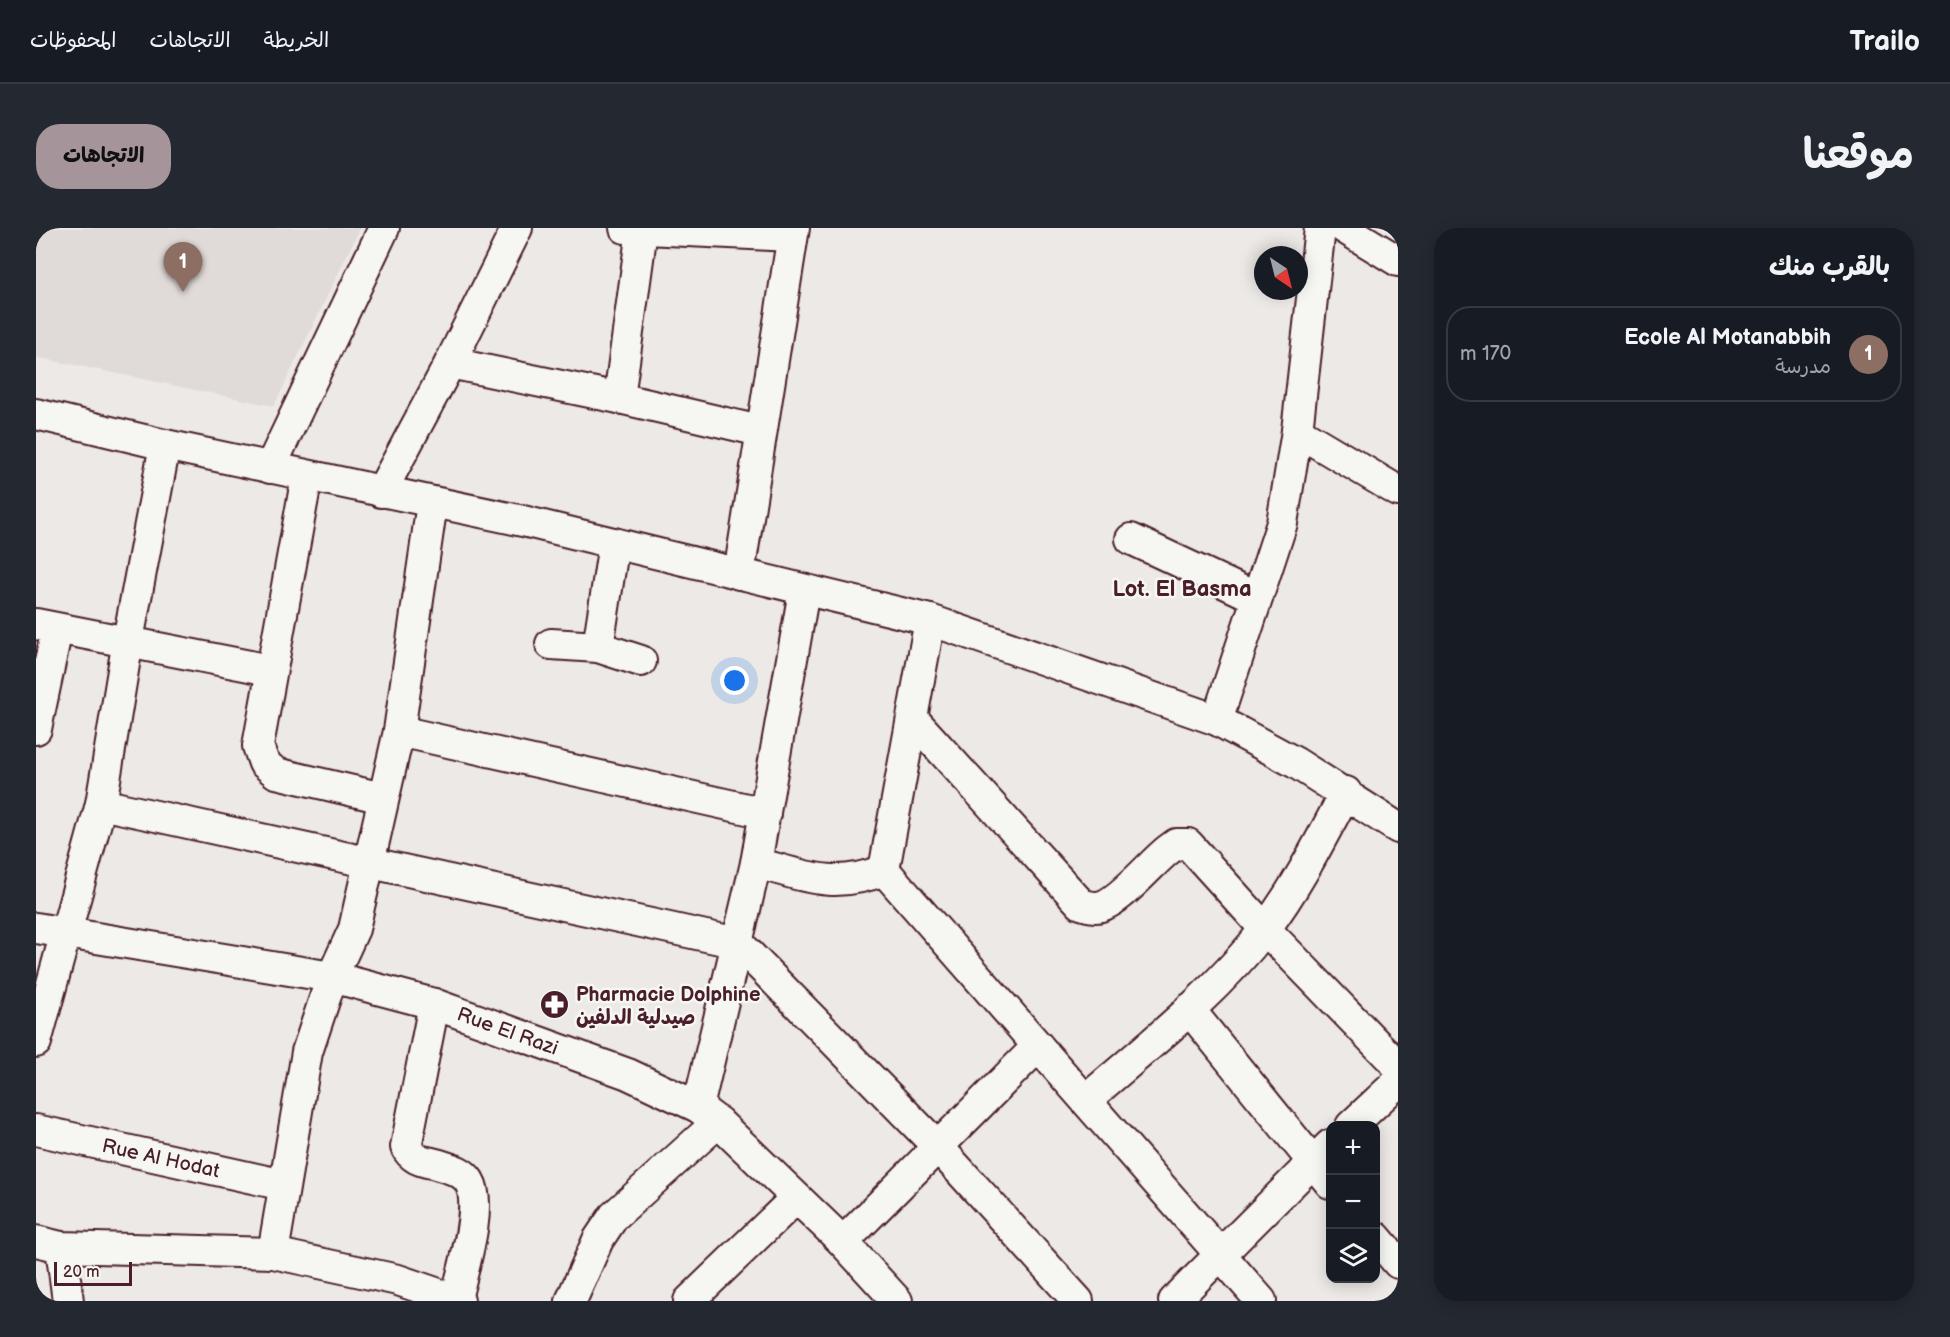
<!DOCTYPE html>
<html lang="ar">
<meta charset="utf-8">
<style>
body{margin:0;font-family:"Balsamiq Sans","Playpen Sans Arabic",sans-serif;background:#242831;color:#f1f3f6;direction:rtl}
.controls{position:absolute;right:18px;bottom:18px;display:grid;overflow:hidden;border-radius:12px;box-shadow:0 3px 15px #0003}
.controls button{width:54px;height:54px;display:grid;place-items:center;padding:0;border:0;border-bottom:2px solid #363941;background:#171b24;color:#f1f3f6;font:30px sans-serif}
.compass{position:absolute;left:1218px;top:18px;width:54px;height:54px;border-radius:50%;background:#171b24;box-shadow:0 3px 15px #0003;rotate:145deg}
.scale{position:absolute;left:18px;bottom:15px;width:78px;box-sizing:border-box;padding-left:6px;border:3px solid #4a1f2b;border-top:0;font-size:16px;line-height:21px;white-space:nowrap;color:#4a1f2b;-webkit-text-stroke:4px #f6f6f2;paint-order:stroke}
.you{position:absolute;left:699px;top:453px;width:21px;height:21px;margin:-15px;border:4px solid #fff;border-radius:50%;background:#1a73e8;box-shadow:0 0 0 9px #1a73e833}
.badge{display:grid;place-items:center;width:39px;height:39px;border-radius:50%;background:#a6949b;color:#fff;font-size:20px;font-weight:700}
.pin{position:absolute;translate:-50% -50px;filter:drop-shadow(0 2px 3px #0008)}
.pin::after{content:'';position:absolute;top:32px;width:21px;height:18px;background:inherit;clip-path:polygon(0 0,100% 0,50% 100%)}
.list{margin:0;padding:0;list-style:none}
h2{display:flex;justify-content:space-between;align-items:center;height:78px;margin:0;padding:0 24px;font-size:26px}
h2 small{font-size:20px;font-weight:400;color:#9ea1a6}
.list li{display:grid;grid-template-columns:39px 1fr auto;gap:18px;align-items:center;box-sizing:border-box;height:96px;margin:0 12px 12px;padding:0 12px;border:2px solid #363941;border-radius:24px}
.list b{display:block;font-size:22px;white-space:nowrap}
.list p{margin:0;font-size:20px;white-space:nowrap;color:#9ea1a6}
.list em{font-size:20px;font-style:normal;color:#9ea1a6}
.icon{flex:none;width:33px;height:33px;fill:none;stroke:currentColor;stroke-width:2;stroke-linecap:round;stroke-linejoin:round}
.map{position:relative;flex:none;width:1362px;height:1073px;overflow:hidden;direction:ltr;border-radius:24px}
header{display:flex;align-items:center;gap:36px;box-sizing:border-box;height:84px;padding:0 30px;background:#171b24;border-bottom:2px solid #363941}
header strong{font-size:28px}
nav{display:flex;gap:33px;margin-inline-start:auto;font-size:21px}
.intro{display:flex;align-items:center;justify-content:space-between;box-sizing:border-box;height:144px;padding:0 36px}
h1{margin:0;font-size:42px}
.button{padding:15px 27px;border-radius:24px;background:#a6949b;color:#111;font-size:21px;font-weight:700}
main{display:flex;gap:36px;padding:0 36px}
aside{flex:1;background:#171b24;border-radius:24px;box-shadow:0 3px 15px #0003}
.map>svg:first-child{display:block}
.built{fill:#e0dad8}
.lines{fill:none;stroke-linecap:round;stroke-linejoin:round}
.minor-casing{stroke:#4a1f2b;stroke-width:34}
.minor{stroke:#f6f6f2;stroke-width:30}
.labels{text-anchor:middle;stroke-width:5;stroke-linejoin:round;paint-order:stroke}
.poi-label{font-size:20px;font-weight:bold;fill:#4a1f2b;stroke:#f6f6f2;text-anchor:start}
.street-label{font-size:20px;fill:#4a1f2b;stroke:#f6f6f2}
.quarter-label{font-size:22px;font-weight:bold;fill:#4a1f2b;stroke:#f6f6f2}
</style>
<header>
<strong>Trailo</strong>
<nav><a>الخريطة</a><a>الاتجاهات</a><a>المحفوظات</a></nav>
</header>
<div class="intro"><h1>موقعنا</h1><a class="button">الاتجاهات</a></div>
<main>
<aside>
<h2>بالقرب منك<small></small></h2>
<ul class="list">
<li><span class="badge" style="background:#8d6e63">1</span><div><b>Ecole Al Motanabbih</b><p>مدرسة</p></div><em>170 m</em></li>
</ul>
</aside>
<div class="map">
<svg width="1362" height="1073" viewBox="0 0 1362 1073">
<rect width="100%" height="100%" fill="#ece9e6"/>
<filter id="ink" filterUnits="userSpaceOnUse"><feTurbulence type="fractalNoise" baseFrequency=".0167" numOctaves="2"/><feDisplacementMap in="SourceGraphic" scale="12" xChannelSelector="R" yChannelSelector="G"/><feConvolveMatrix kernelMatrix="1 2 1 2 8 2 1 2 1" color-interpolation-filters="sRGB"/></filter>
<g filter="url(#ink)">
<path class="built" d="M0,0H324L238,178L0,129Z"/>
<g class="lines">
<defs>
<g id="minor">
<path d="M589,0L755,8"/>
<path d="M1308,0L1362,33"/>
<path d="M414,135L583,170L724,203"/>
<path d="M583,170L606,2"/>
<path d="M0,186L129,217L487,293L894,392L1181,492L1260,535L1362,600"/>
<path d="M1261,203L1362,263"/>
<path d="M234,240L348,0"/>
<path d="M271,248L222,518L228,535L240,545L347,570"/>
<path d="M345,264L414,135L481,0"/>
<path d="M1095,311L1221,370"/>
<path d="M703,346L758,0"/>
<path d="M0,396L234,442"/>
<path d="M515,416L562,419L605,433"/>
<path d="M562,419L578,315"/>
<path d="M877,491L1045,676C1049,677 1054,679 1059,679C1079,680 1115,635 1132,622L1140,616H1152L1229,701L1362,838"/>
<path d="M1181,492L1246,295L1261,203L1284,0"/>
<path d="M0,501L21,401"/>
<path d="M363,503L729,585"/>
<path d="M65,576L702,715L903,920L1042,1073"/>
<path d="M720,635C770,648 797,662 848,642"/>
<path d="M848,642L1225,1073"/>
<path d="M848,642L894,392"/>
<path id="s1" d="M0,700L296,749L398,776L592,846L662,879L682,894L807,1014L861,1073"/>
<path d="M398,776L370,919C376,932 388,933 400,936C412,940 426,942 433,953C448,977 426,1044 420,1071"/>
<path d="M1153,781L1294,955"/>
<path d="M0,814L65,576L92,412L129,217"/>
<path d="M1051,871C1112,818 1179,766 1229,701C1261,659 1285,611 1310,564"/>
<path d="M662,879L720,635L768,363"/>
<path d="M1315,898L1362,854"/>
<path id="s2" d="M0,902L248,957"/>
<path d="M1340,1009L1362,1035"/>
<path d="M0,1013L25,1019L237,1025L362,1052L423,1073"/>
<path d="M807,1014L1002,818"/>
<path d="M25,1019L32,1073"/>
<path d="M237,1025L271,824L296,749L318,701L363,503L396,275"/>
<path d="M535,1073L562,1012L578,988L682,894"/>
<path d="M653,1073L760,970"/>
<path d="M1138,1073L1294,917"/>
</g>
</defs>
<use href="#minor" class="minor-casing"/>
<use href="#minor" class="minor"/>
</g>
</g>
<defs>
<symbol id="pharmacy-disc" viewBox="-11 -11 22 22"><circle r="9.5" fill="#4a1f2b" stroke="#f6f6f2"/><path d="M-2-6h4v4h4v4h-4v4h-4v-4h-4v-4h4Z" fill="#fff"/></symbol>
</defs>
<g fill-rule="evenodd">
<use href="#pharmacy-disc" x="502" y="760" width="33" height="33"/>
</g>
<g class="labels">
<g class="poi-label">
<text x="540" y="773">Pharmacie Dolphine<tspan x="540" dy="23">صيدلية الدلفين</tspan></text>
</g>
<g class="street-label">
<text dy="7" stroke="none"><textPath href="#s1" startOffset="484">Rue El Razi</textPath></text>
<text dy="7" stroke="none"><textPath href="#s2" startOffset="128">Rue Al Hodat</textPath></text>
</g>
<g class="quarter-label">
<text x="1146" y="368">Lot. El Basma</text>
</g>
</g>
</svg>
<div class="controls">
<button>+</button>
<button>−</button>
<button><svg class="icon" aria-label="layers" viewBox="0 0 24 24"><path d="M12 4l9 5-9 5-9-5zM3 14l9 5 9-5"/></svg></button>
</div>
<svg class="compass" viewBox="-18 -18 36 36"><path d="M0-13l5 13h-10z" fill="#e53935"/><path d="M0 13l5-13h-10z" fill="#9ea1a6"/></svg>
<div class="scale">20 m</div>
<div class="you"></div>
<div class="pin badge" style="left:147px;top:64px;background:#8d6e63">1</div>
</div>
</main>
